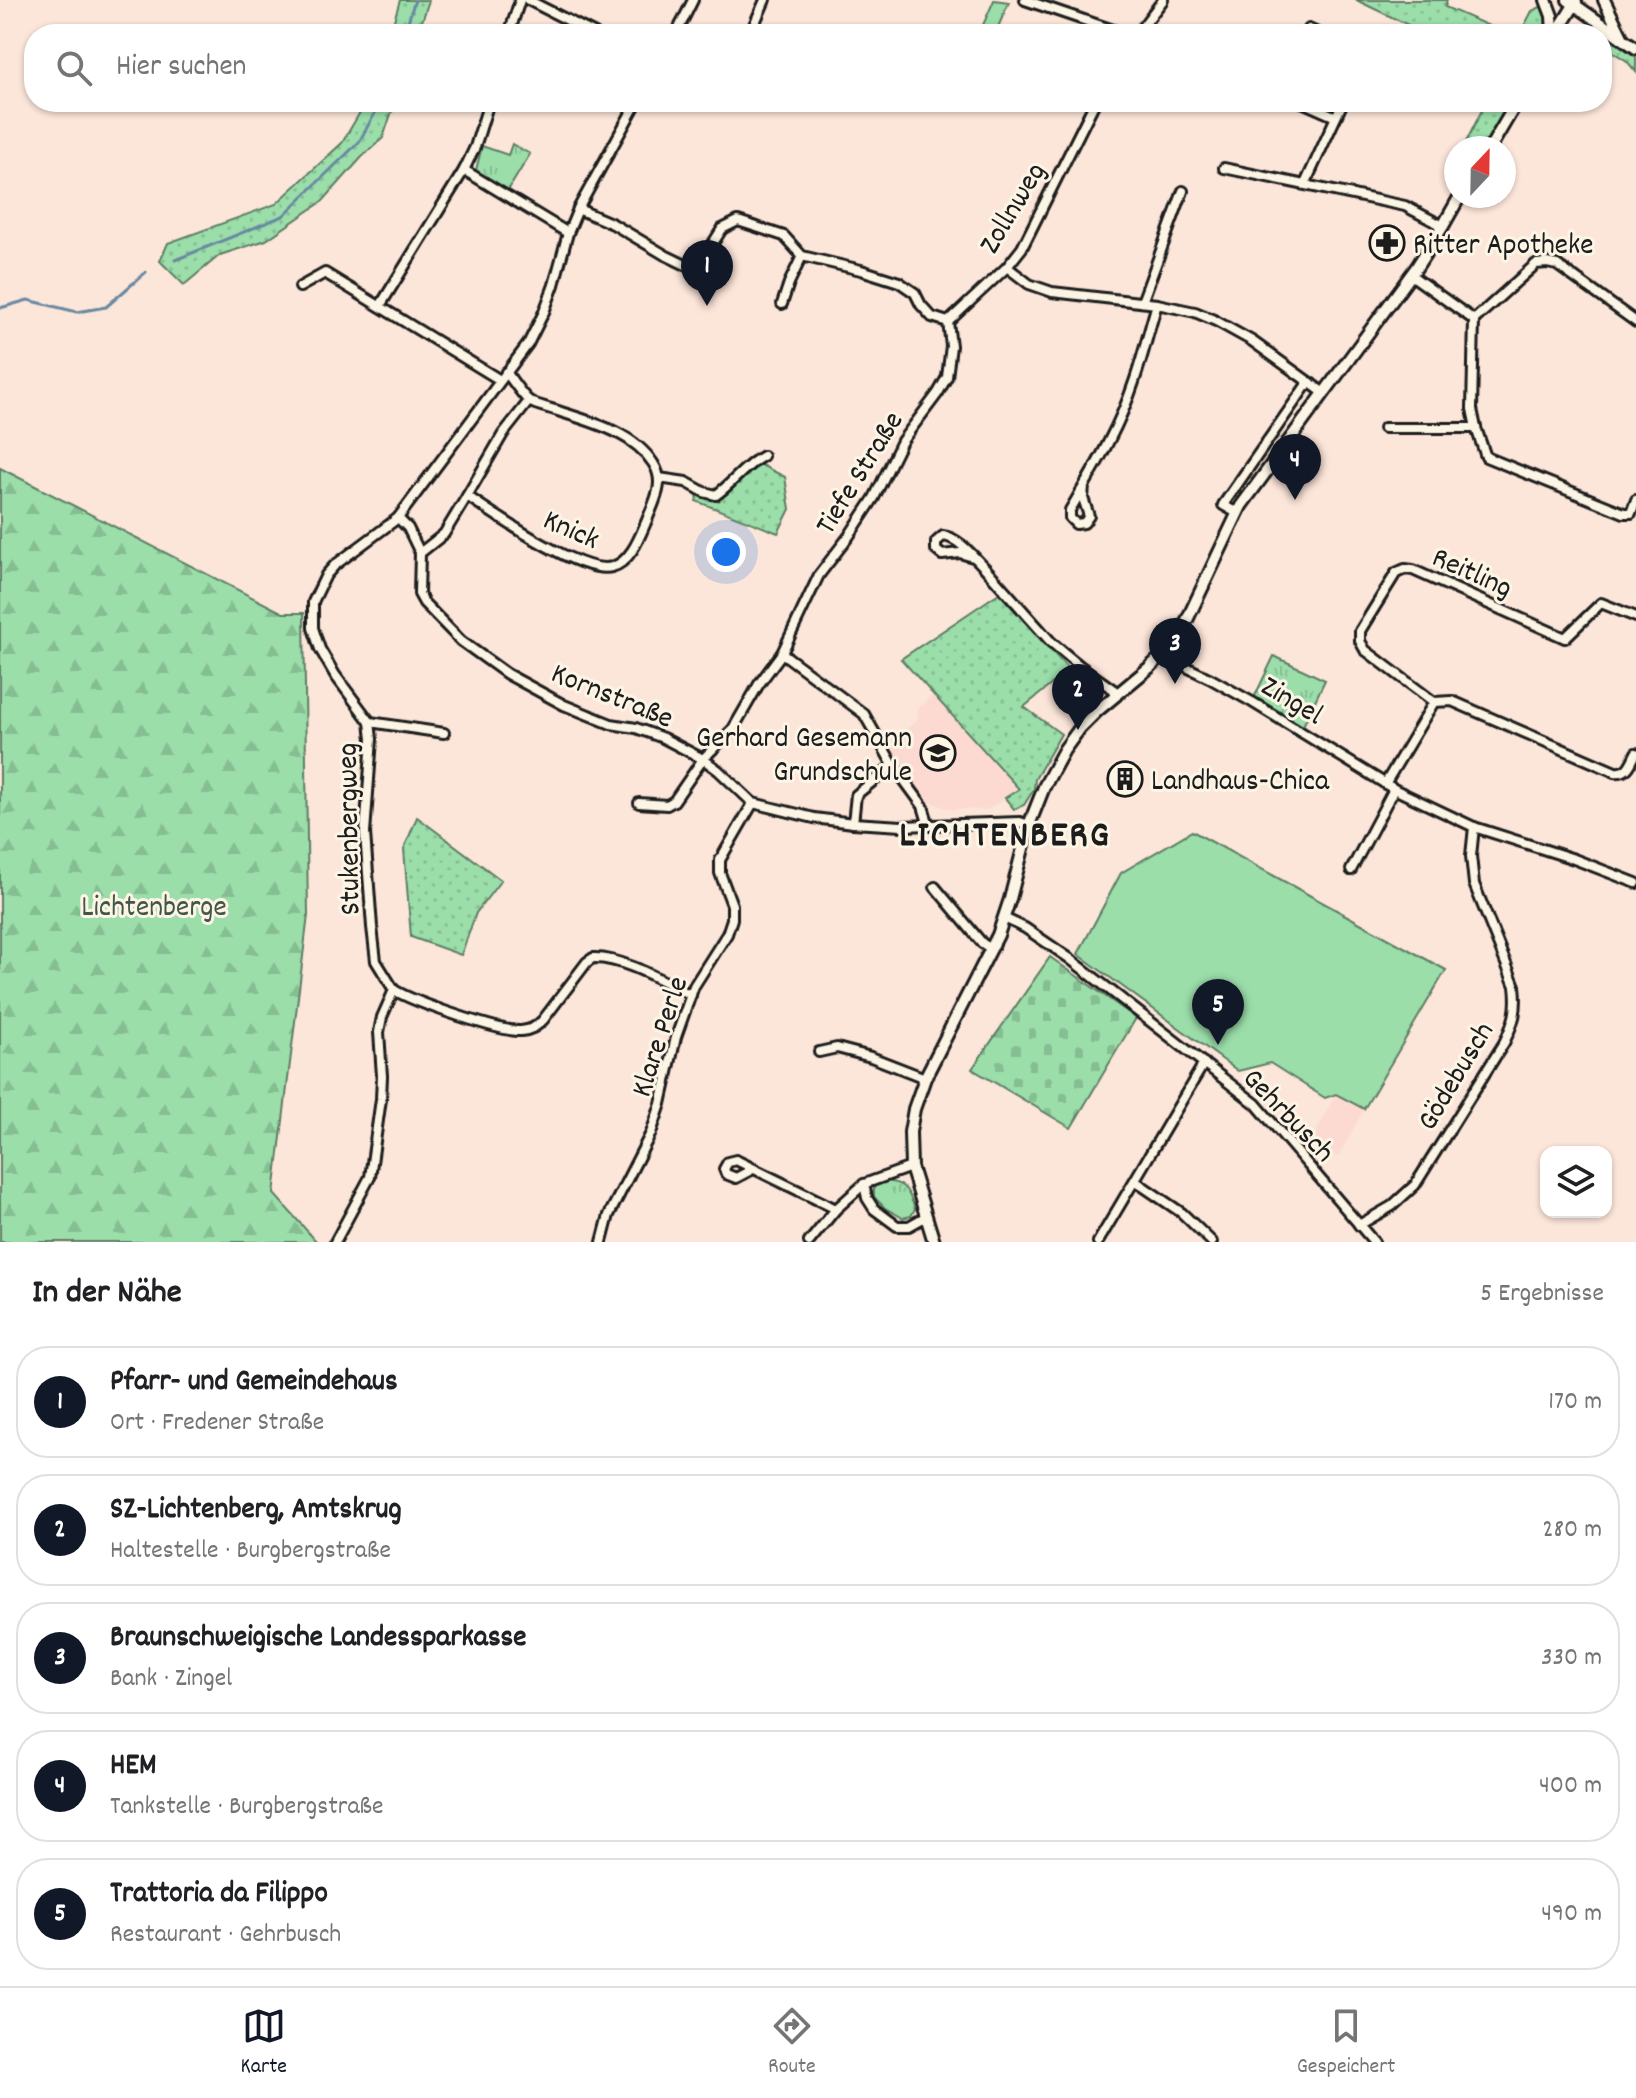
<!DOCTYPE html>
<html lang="de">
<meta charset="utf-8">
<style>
body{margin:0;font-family:Dekko,sans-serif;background:#f6f6f6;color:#202124}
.controls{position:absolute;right:24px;bottom:24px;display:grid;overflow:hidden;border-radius:16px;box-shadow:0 2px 6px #0004}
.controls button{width:72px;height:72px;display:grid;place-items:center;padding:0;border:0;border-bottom:2px solid #e0e0e0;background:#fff;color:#202124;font:40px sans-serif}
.compass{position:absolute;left:1444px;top:136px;width:72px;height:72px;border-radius:50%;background:#fff;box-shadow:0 2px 6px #0004;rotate:22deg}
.you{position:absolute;left:726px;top:552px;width:28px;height:28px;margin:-20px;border:6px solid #fff;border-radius:50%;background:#1a73e8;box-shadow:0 0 0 12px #1a73e833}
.badge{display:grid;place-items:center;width:52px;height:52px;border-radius:50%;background:#111827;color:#fff;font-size:26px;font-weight:700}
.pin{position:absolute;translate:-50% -66px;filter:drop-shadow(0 2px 4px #0008)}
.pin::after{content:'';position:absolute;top:42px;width:28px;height:24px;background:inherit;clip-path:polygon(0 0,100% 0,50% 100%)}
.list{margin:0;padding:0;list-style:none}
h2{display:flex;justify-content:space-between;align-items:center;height:104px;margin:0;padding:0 32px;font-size:34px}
h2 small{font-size:26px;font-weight:400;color:#757577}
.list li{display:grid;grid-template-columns:52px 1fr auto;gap:24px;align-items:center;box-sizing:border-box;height:112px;margin:0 16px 16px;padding:0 16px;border:2px solid #e0e0e0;border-radius:32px}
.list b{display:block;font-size:30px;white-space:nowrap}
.list p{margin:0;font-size:26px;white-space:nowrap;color:#757577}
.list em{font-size:26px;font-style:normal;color:#757577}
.icon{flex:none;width:44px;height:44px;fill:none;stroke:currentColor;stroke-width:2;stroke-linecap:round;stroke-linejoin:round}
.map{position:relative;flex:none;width:1636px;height:1242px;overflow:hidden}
.search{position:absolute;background:#fff;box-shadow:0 2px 6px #0004;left:24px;right:24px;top:24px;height:88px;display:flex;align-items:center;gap:20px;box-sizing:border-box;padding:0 28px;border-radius:32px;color:#757577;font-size:30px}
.sheet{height:744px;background:#fff}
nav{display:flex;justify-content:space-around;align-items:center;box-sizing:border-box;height:112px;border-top:2px solid #e0e0e0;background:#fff;font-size:22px;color:#757577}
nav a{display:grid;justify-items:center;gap:4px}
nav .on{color:#111827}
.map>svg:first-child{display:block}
.built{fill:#fcdad1}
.grass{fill:url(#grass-dots);stroke:#5c7d63;stroke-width:2}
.forest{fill:url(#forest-firs);stroke:#5c7d63;stroke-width:2}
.cemetery{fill:url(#cemetery-stones);stroke:#5c7d63;stroke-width:2}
.park{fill:url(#park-tufts);stroke:#5c7d63;stroke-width:2}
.garden{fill:#9bdeaa;stroke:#5c7d63;stroke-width:2}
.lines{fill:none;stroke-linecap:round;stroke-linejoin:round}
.stream{stroke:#6989a2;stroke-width:3}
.minor-casing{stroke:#1c1c1c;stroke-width:14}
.tertiary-casing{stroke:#1c1c1c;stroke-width:16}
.minor{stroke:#fcf5e5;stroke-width:8}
.tertiary{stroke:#fcf5e5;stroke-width:10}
.labels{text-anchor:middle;stroke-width:6;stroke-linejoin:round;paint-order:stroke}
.street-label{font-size:30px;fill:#1c1c1c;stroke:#fcf5e5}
.poi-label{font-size:30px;fill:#1c1c1c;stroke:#fcf5e5;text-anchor:start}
.park-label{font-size:30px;fill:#425647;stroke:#fcf5e5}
.district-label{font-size:38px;font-weight:bold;letter-spacing:2px;fill:#1c1c1c;stroke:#fcf5e5}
</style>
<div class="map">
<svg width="1636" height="1242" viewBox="0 0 1636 1242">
<defs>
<pattern id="grass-dots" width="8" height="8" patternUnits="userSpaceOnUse" patternTransform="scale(2)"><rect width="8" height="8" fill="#9bdeaa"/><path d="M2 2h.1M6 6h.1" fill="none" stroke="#85be92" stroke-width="1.8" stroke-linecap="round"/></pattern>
<pattern id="forest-firs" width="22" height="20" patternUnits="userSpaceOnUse" patternTransform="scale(2)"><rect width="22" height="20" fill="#9bdeaa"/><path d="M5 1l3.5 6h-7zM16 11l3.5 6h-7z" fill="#85be92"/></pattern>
<pattern id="cemetery-stones" width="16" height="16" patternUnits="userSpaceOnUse" patternTransform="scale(2)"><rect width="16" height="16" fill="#9bdeaa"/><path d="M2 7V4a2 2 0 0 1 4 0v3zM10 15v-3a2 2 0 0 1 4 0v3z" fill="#85be92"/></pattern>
<pattern id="park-tufts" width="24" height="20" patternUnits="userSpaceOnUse" patternTransform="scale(2)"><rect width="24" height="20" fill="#9bdeaa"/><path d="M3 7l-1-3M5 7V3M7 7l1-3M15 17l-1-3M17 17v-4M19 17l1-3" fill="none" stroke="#85be92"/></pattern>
</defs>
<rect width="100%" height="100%" fill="#fce5d9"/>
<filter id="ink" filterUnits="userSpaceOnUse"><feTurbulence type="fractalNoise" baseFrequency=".0125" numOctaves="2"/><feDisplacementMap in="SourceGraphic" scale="16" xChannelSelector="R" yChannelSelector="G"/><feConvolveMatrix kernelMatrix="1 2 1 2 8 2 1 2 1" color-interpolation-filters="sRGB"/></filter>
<g filter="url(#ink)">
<g class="built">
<path d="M933,695L1019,790L986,810L950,809L925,800L894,761L885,745L918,720L917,709Z"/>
<path d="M1336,1094L1364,1109L1338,1157L1311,1142Z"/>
</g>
<g class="grass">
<path d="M400,0H429L418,34H390Z"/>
<path d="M1356,0H1447L1445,7L1501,31L1500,34H1427Z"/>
<path d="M1547,4L1558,13L1547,34H1520L1532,11Z"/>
<path d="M1586,27L1602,33L1636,57V72L1627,61L1602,45V34H1586L1582,32Z"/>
<path d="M366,102H395L383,138L362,157L323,201L266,240L220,255L184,285L160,261L168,243L276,204L342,143Z"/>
<path d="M1486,102H1509L1484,148H1463Z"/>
<path d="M757,463L785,477L790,509L778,533L696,501L699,493C703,495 707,497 711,498C728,499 744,473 757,463Z"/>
<path d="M999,593L1069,670L1024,707L1061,734L1035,779L1034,789L1024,805L1014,809L1005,798L1019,789L901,659Z"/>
<path d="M417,817L501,880L476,913L461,955L411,937L404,849Z"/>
</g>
<path class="forest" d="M0,468L283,613H304L308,915L274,1194L317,1242H0Z"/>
<path class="cemetery" d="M1050,957L1136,1018L1071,1128L972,1069Z"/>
<g class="park">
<path d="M994,0L1009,2L995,34H979Z"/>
<path d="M512,144L530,154L507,192L480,175L476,170L482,146L508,155Z"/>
<path d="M1274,656L1325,680L1301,730L1253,700Z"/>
<path d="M883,1181C905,1182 908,1189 915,1209L911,1216L903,1218L885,1208L874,1197V1186Z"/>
</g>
<path class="garden" d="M1192,831L1446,970L1364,1109L1336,1094L1325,1098L1270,1063L1238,1071L1078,954L1121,873Z"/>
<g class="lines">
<g class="stream">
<path d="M404,34L415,0"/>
<path d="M175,260L283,216L359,142L381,102"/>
<path d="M0,308L28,300L77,312L106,307L146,272"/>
</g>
<defs>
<g id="minor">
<path d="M528,0L595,34"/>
<path d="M1025,0L1125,34"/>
<path d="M1309,29L1320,34"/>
<path d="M509,34L520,0"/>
<path d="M676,34L693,0"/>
<path d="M750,34L765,0"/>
<path d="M1137,34L1163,0"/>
<path d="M489,102L475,147L464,170L568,233"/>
<path d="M1302,102L1336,117"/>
<path d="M1224,168L1405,206L1443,226"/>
<path d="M1305,184L1343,102"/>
<path d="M578,209L613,224L665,255L696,270L722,229L738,221L784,236L802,256L861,270L899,282L915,293L921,305L932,317L948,322"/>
<path d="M1007,267L1029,284L1052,292L1157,304L1195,312L1216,321L1252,341L1324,393"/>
<path d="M1411,275L1474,320"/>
<path d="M300,287L325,273L500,380"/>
<path d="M1142,302L1183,191"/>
<path d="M782,304L789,283L802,256"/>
<path d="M380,306L464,170"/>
<path d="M948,322L1007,267L1022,248L1095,102"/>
<path d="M1636,322L1557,265L1547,263L1536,264L1474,320L1472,409L1476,428L1486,457L1624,513H1631L1636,500"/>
<path d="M1384,428H1476"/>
<path d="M659,478L686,482L704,492L716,495C733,483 744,466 763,456"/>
<path d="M1084,486L1083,498L1089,516L1084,523L1076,524L1070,518V510C1094,469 1119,428 1134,382C1143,356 1149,330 1157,304"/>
<path d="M467,496L503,434L529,401"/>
<path d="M1237,513L1223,505L1225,502L1305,387L1311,383"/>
<path d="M398,518L408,528L420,553L419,594L424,603L461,641L507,674L564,705L611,724L636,728L663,738L703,759L718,770L753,803L814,818L853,823L902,826L1020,822L1029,825"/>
<path d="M420,553L444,534L467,496C494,514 582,576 612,567C631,562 640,536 647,520C655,500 666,482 653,463C633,432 591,422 558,411C550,408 537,406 529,401C521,394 513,381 506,372"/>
<path d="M973,557L960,553L942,555L936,550V542L943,536C958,537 974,557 985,568L1051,642L1080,666L1118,693"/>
<path d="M1636,617L1601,603L1565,638L1413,570L1405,569L1396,573L1360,631V641L1365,650L1434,702L1452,701L1615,772C1628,774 1631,763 1636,753"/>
<path d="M782,653L864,714L893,765L923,806L929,826"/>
<path d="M1165,653L1172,660L1211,679L1252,702L1394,789L1474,827L1574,859L1636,883"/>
<path d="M370,722L444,733"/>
<path d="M1385,784L1434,702"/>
<path d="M639,803L667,805L674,801L703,759L733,729L759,684L782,653L819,575L849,536L874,498L902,441L938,393L947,377L951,346L948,322"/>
<path d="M853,823L856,795L893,765"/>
<path d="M1351,870L1394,789"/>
<path d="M935,887L982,943L991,949"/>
<path d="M1004,918L1025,928L1069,958L1256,1104L1374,1242"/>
<path d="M394,990C414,1002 500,1032 521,1031C531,1030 536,1027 543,1020L587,962L593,958C623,957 664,982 691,995"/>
<path d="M819,1052L837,1048L871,1057L925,1078"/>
<path d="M753,1169L736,1178L726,1174L724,1169L728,1162L736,1160L836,1209"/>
<path d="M1135,1181L1182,1213L1212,1242"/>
<path d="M864,1184L867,1198L874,1209L897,1226H909L925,1217"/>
<path d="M1359,1225L1392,1206L1415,1185L1504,1043C1514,1022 1518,1010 1515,986L1474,884L1471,856L1474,827"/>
<path d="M335,1242L370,1177L381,1099L382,1076L379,1032L382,1017L394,990L376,961L372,927L365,833L372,739L370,722L335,675L320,649L313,628V602L326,575L335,565L398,518L528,344L544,312L554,285L568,233L578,209L637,102"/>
<path d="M602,1242L609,1215L651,1133L661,1104L676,1037L694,986L727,934L732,919V905L720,873V860L753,803"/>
<path d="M809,1242L836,1209L864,1184L911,1167"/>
<path d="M1098,1242L1204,1063"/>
</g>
<g id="tertiary">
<path d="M1546,0L1552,16L1553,34"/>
<path d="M1568,0L1636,48"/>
<path d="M1604,0L1622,37"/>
<path d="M1556,34L1576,2"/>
<path d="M1490,148L1517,102"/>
<path d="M934,1242L911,1167L910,1132L914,1109L925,1078L998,935L1010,899L1029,825L1044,787L1064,750L1080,728L1097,711L1150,667L1165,653L1187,620L1241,506L1416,268L1443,226L1460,196"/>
</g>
</defs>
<use href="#minor" class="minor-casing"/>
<use href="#tertiary" class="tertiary-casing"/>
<use href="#minor" class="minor"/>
<use href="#tertiary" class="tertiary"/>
</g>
</g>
<defs>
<symbol id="pharmacy-ring" viewBox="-11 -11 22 22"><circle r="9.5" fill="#fcf5e5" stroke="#1c1c1c" stroke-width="1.5"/><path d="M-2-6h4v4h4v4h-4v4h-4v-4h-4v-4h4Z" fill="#1c1c1c"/></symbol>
<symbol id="school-ring" viewBox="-11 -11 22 22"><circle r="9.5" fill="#fcf5e5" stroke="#1c1c1c" stroke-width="1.5"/><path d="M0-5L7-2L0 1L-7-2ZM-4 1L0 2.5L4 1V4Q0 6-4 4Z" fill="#1c1c1c"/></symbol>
<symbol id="building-ring" viewBox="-11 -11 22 22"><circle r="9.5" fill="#fcf5e5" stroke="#1c1c1c" stroke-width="1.5"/><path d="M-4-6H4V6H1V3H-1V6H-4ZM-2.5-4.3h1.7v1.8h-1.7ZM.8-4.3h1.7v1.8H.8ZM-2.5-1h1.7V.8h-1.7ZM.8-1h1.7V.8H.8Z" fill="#1c1c1c"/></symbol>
</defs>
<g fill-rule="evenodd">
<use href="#pharmacy-ring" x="1367" y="223" width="40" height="40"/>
<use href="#school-ring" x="918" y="733" width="40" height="40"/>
<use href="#building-ring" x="1105" y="759" width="40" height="40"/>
</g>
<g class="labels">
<g class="street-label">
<text transform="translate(1011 207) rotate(-59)" y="10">Zollnweg</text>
<text transform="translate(858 472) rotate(-58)" y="10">Tiefe Straße</text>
<text transform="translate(572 528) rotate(24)" y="10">Knick</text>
<text transform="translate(1473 571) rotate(24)" y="10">Reitling</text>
<text transform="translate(613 694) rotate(22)" y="10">Kornstraße</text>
<text transform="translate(1293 699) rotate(31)" y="10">Zingel</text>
<text transform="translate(347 829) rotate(-91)" y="10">Stukenbergweg</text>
<text transform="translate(658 1036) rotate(-72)" y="10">Klare Perle</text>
<text transform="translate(1454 1075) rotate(-59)" y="10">Gödebusch</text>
<text transform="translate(1290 1114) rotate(46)" y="10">Gehrbusch</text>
</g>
<g class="poi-label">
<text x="1413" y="253">Ritter Apotheke</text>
<text x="912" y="746" text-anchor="end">Gerhard Gesemann<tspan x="912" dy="34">Grundschule</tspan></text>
<text x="1151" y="789">Landhaus-Chica</text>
</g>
<g class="park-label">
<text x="154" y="915">Lichtenberge</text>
</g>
<g class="district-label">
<text x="1005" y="845">LICHTENBERG</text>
</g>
</g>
</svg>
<div class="controls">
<button><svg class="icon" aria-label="layers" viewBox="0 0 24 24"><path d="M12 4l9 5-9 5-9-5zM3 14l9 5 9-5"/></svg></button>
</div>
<svg class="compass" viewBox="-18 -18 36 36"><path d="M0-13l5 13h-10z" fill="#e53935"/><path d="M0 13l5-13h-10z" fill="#757577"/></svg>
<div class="you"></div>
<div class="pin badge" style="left:707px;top:306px">1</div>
<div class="pin badge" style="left:1078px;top:730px">2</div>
<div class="pin badge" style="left:1175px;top:684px">3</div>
<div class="pin badge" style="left:1295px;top:500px">4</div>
<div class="pin badge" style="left:1218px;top:1045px">5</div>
<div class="search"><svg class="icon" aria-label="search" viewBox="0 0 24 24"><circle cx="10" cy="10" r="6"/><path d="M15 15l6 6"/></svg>Hier suchen</div>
</div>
<section class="sheet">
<h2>In der Nähe<small>5 Ergebnisse</small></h2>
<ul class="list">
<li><span class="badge">1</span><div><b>Pfarr- und Gemeindehaus</b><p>Ort · Fredener Straße</p></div><em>170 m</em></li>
<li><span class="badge">2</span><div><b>SZ-Lichtenberg, Amtskrug</b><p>Haltestelle · Burgbergstraße</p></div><em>280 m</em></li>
<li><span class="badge">3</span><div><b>Braunschweigische Landessparkasse</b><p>Bank · Zingel</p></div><em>330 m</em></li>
<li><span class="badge">4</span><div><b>HEM</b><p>Tankstelle · Burgbergstraße</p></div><em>400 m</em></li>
<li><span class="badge">5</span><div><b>Trattoria da Filippo</b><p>Restaurant · Gehrbusch</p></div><em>490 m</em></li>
</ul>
</section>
<nav>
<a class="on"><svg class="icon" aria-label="map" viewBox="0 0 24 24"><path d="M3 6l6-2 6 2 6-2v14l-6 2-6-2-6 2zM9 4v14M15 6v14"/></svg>Karte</a>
<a><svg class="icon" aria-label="directions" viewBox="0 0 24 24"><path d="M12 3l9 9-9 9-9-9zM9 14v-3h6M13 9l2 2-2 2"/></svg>Route</a>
<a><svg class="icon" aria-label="saved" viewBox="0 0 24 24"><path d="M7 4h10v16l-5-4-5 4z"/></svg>Gespeichert</a>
</nav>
